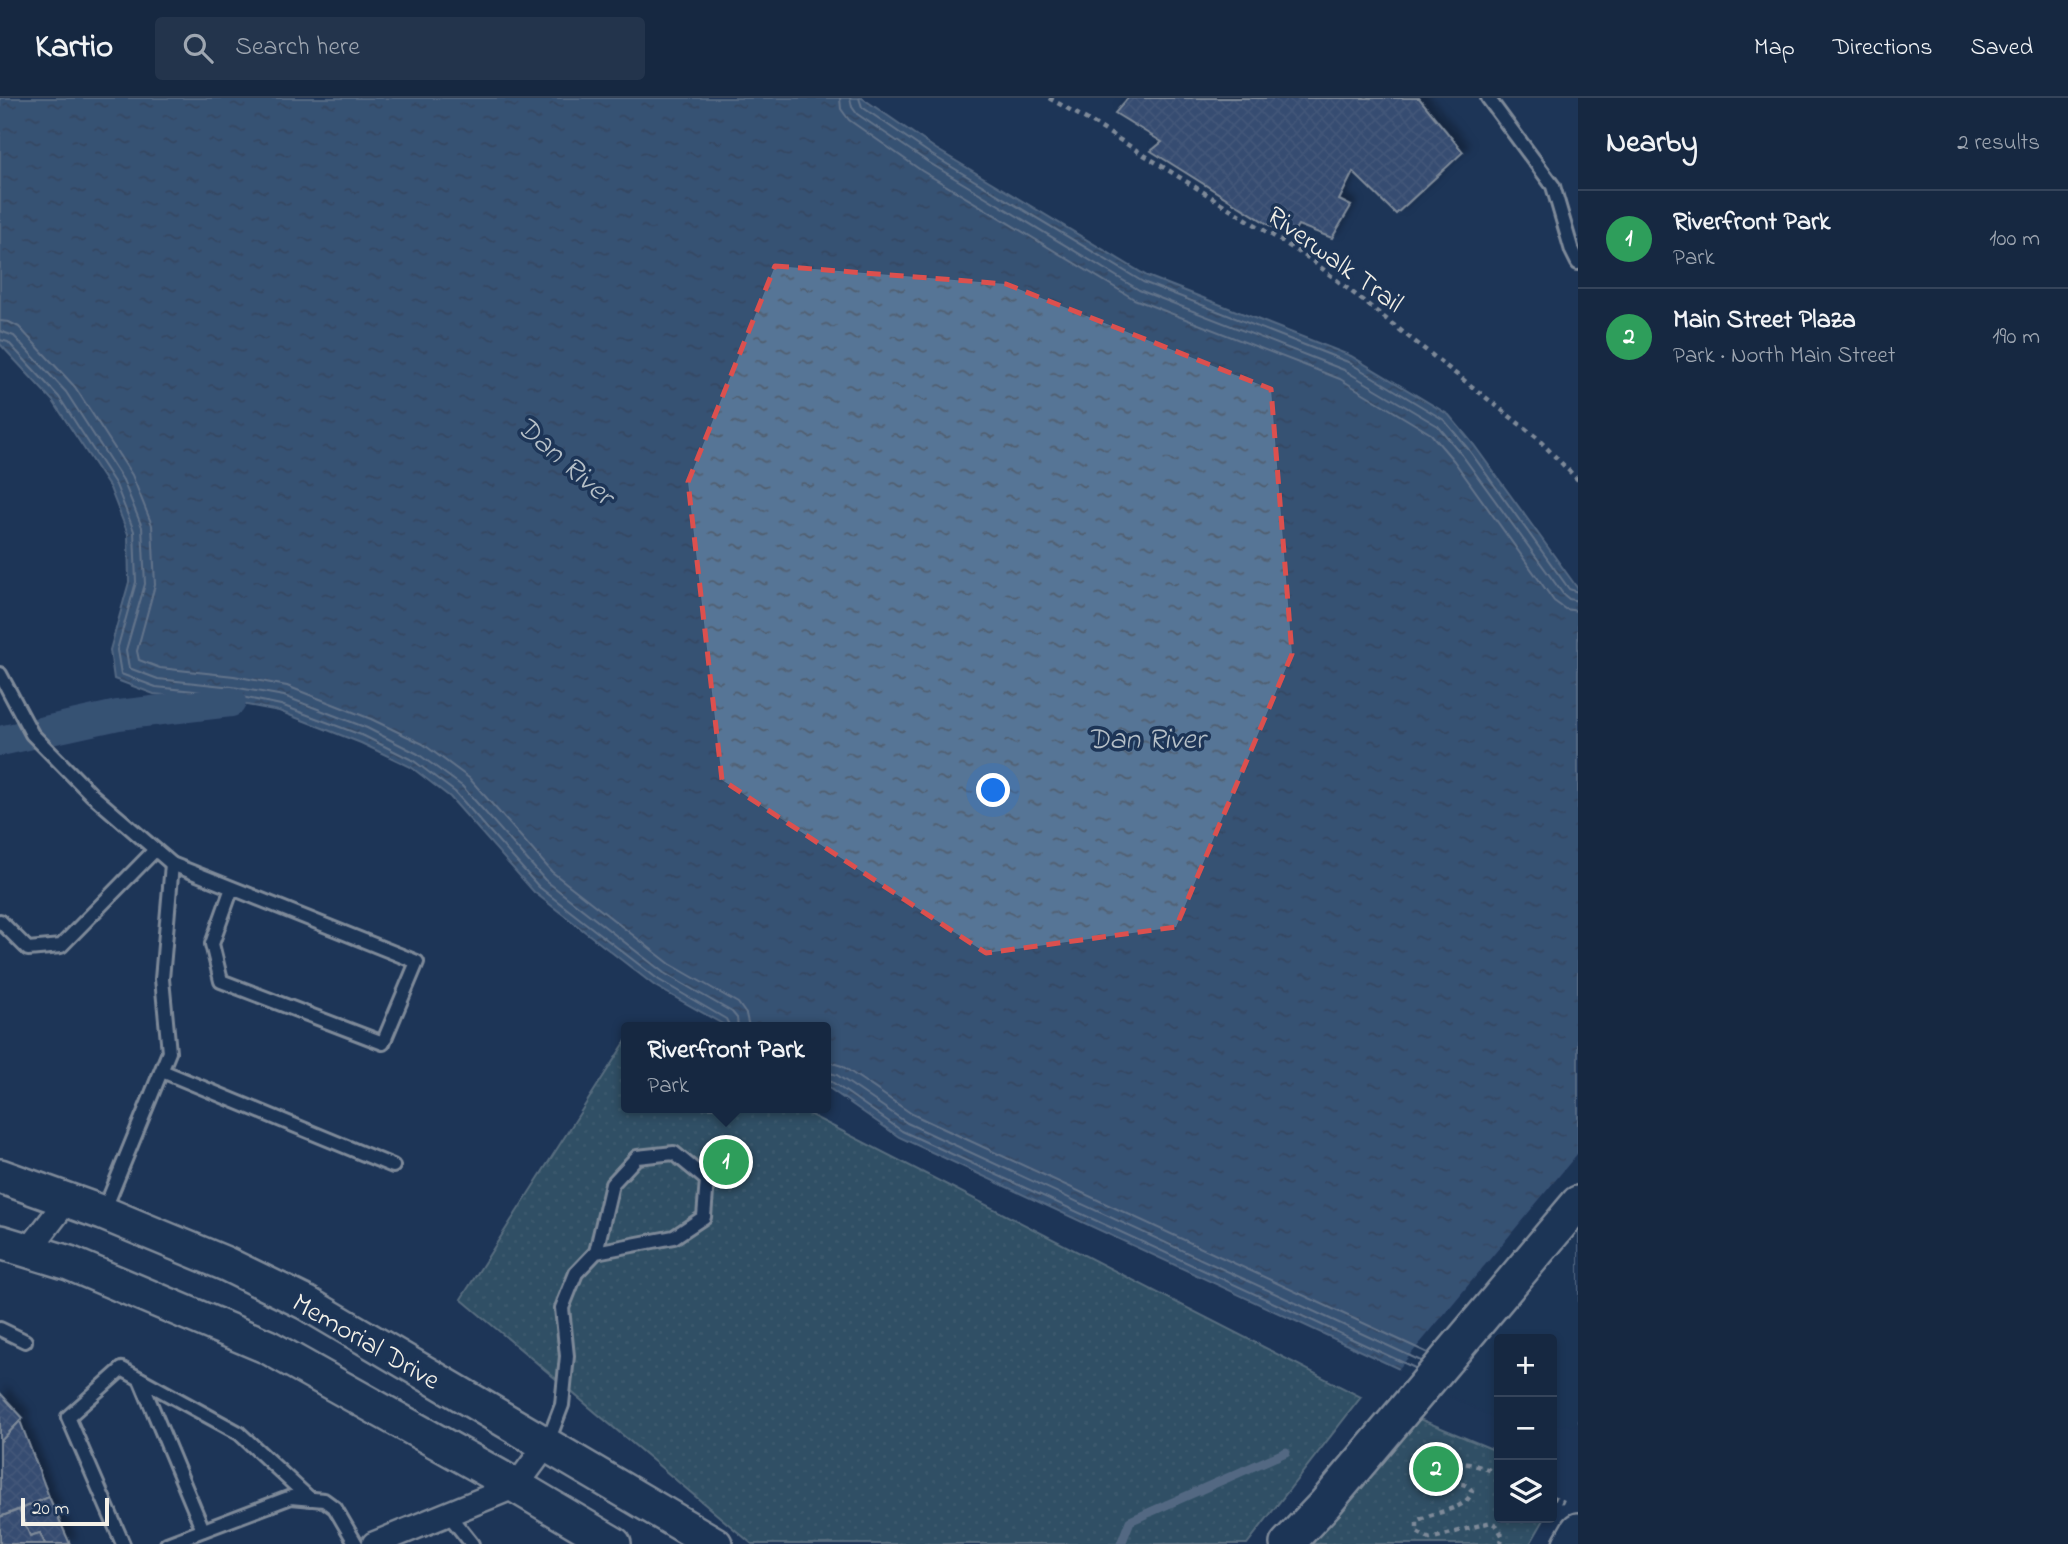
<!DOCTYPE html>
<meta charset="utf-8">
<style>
body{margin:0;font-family:"Indie Flower",sans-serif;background:#23344c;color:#f1f3f6}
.controls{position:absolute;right:21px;bottom:21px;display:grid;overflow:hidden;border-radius:7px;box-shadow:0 4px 10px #0003}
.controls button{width:63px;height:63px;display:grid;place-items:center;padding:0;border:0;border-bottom:2px solid #35445a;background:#162841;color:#f1f3f6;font:35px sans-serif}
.scale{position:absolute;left:21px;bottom:18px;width:88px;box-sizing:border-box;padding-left:7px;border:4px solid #f4f1e8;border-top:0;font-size:19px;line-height:24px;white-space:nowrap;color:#f4f1e8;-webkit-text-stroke:5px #1d3557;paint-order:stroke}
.you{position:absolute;left:994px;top:693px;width:24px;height:24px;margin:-18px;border:5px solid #fff;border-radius:50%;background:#1a73e8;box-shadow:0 0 0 10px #1a73e833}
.badge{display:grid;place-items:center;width:46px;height:46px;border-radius:50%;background:#8bbbb9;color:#fff;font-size:23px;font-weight:700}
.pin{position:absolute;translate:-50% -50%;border:4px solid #fff;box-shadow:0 2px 7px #0006}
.popup{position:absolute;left:621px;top:924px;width:210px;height:91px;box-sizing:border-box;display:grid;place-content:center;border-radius:7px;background:#162841;filter:drop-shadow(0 2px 5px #0005);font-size:23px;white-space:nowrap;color:#9ea6b1}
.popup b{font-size:26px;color:#f1f3f6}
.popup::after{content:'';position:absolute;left:50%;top:100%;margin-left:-14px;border:14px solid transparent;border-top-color:#162841}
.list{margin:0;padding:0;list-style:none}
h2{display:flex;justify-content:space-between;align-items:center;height:91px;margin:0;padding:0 28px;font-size:30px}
h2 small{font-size:23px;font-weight:400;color:#9ea6b1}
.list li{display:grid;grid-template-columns:46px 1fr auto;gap:21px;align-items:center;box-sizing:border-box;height:98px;padding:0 28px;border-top:2px solid #35445a}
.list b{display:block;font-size:26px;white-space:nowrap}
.list p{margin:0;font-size:23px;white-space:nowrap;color:#9ea6b1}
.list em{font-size:23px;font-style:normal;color:#9ea6b1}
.icon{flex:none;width:38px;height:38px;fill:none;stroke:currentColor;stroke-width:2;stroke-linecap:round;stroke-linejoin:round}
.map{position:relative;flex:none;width:1578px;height:1446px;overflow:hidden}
header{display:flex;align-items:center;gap:42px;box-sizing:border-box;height:98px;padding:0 35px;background:#162841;border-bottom:2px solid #35445a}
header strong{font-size:33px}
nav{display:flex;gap:38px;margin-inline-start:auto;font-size:24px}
.search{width:490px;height:63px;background:#23344c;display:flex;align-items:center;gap:18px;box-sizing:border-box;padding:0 24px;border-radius:7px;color:#9ea6b1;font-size:26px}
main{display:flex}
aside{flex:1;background:#162841}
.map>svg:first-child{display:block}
.park{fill:url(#park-dots);stroke:#9eb0ae;stroke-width:2}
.water{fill:url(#water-ripples);stroke:#96a7b7;stroke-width:2}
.pier{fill:#1d3557}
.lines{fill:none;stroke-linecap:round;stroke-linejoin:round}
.shore{stroke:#b5bfc7;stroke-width:2}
.stream{stroke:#96a7b7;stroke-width:9}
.canal{stroke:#577596;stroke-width:30}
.building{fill:url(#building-cross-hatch);stroke:#f4f1e8;stroke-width:2;filter:url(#shadow)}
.service-casing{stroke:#f4f1e8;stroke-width:18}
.minor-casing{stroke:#f4f1e8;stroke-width:28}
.secondary-casing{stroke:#f4f1e8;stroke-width:38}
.path{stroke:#f4f1e8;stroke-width:4.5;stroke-dasharray:5 5;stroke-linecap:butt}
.service{stroke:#1d3557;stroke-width:12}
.minor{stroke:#1d3557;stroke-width:23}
.secondary{stroke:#1d3557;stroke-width:33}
.marked{fill:none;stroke:#dc504e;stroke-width:5;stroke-dasharray:14 9;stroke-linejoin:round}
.labels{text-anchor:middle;stroke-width:7;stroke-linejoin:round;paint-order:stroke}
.street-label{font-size:28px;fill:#f4f1e8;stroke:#1d3557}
.water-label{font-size:30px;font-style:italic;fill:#b5bfc7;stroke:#1d3557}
</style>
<header>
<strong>Kartio</strong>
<div class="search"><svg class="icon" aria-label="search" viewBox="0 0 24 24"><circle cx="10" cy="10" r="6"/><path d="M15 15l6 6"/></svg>Search here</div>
<nav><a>Map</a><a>Directions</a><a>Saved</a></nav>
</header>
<main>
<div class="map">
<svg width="1578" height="1446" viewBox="0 0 1578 1446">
<defs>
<pattern id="park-dots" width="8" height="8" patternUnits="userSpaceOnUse" patternTransform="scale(1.75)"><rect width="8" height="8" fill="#476f74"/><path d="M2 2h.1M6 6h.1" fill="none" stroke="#628488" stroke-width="1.8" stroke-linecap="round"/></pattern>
<pattern id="water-ripples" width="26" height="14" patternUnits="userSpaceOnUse" patternTransform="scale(1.75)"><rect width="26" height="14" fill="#577596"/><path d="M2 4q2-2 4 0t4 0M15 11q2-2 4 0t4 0" fill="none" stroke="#505e6e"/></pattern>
<pattern id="building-cross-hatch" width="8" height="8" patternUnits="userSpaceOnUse" patternTransform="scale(1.75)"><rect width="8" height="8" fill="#566991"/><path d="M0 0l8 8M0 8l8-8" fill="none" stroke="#6f7fa0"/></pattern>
<filter id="shadow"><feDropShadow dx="6" dy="-6" stdDeviation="3.5" flood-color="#0009"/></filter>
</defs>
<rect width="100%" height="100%" fill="#1d3557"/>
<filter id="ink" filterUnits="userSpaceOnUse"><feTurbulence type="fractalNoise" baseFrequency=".0143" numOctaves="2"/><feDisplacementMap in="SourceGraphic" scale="14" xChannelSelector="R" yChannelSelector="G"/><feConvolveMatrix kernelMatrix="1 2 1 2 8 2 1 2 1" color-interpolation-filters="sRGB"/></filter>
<g filter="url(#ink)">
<g class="park">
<path d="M626,943V1010H797L1361,1299L1247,1446H752L461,1201Z"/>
<path d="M1417,1320L1499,1354V1420H1545L1530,1446H1311Z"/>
</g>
<path class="water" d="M0,0H862L936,51L1147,178L1351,258L1449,317L1474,347L1578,491V1325L1552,1241H1499L1494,1315L899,1039L826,988V929H728L655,888L534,794L450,699L411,669L361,645L279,613L231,604L154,596L114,581L110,552L129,484L128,436L110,390L53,303L0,246Z"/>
<path class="pier" d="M1578,1055V1328L1552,1325V1241H1499V1319L1492,1318L1397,1273Z"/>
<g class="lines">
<g class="shore">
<path d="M840,0L841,11L849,22L922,73L1134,201L1340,281L1431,336L1454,363L1554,503L1565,511L1578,513"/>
<path d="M850,0L852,9L857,16L928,64L1139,192L1344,272L1438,328L1462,357L1563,496L1569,501L1578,503"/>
<path d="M859,0L862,9L932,57L1143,184L1348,264L1444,322L1469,352L1569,491L1578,494"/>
<path d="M0,223L9,224L19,229L75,289L132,377L152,427L155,487L137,553L139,562L160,570L234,578L287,588L371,621L423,646L469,680L552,774L670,866L738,905L746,916L749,929"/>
<path d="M0,233L14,238L66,294L123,382L142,429L145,486L126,552L129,570L158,581L233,589L284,598L367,630L418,656L462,688L545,782L664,875L732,914L737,920L738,929"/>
<path d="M0,242L8,244L59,299L116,387L134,433L136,484L117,552L121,576L156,589L232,597L281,607L364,638L414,663L455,694L539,789L659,882L726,921L730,929"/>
<path d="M826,963L842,968L912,1016L1428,1255"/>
<path d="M826,974L837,977L907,1025L1421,1263"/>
<path d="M826,983L832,984L902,1033L1415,1270"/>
</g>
<path class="stream" d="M1121,1446L1130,1423L1286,1354"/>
<path class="canal" d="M0,643L118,617L231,604"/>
</g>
<g class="building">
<path d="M1128,0H1419L1463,54L1396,116L1353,74L1339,102L1351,108L1332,140L1298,127L1290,140L1151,53L1162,44L1115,15Z"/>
<path d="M0,1295L23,1320L0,1344Z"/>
<path d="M20,1323L49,1399L0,1419V1344Z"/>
<path d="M49,1399L70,1446H45L40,1435L30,1438L19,1412Z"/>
<path d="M19,1412L30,1438L40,1435L45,1446H0V1419Z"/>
</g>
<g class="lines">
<defs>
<g id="service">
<path d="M1488,0L1553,88L1572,153L1578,165"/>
<path d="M0,576L32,636L92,697L172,766L417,864L383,945L221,883L212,846L232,790"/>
<path d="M0,823L28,851L61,848L155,752"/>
<path d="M162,973L393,1068"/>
<path d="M104,1113L169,954L162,881L172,766"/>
<path d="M0,1231L25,1243"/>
<path d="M140,1281L203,1432"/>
<path d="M547,1346L562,1307L567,1258L562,1210L576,1175L596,1154L612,1086L637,1059L674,1055L707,1082L704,1119L674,1139L596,1154"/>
<path d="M448,1416L472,1446"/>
<path d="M123,1446L68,1319L122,1271L239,1335L310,1401"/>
<path d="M167,1446L291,1399L324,1402L335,1410L356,1446"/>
</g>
<g id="minor">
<path d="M29,1152L68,1101"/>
<path d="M374,1446L516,1388L547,1346"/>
</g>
<g id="secondary">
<path d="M0,1078L103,1115L226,1166L306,1205L715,1446"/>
<path d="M0,1144L69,1165L268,1249L516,1388L614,1446"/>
<path d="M1287,1446L1325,1406L1578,1105"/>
<path d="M1570,1446L1578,1432"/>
</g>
</defs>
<use href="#service" class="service-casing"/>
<use href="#minor" class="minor-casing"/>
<use href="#secondary" class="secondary-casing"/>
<g class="path">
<path d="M1049,0L1093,25L1310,161L1536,339L1578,382"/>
<path d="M1499,1376C1474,1365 1458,1362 1430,1368L1437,1391C1450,1387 1463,1380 1472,1393C1467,1413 1433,1413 1417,1423V1434L1430,1441L1491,1424L1497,1428L1503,1439L1500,1446"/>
<path d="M1552,1399L1564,1404"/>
</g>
<use href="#service" class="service"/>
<use href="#minor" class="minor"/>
<use href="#secondary" class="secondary"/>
</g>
</g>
<path d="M0 0H1578V1446H0ZM775,168L1006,186L1271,291L1292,556L1176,829L986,855L722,682L688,384Z" fill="#1d3557" fill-opacity=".55" fill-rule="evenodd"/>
<path class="marked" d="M775,168L1006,186L1271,291L1292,556L1176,829L986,855L722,682L688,384Z"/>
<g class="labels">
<g class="street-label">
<text transform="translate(1336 160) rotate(36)" y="10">Riverwalk Trail</text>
<text transform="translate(367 1242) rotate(30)" y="10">Memorial Drive</text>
</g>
<g class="water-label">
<text transform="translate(566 362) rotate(41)" y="10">Dan River</text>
<text x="1146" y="650">Dan River</text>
</g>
</g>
</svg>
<div class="controls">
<button>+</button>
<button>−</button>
<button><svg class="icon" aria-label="layers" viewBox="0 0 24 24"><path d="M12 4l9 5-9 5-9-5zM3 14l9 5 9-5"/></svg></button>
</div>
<div class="scale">20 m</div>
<div class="you"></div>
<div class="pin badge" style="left:726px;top:1064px;background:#2e9e5b">1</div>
<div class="popup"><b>Riverfront Park</b>Park</div>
<div class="pin badge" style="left:1436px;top:1371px;background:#2e9e5b">2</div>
</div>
<aside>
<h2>Nearby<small>2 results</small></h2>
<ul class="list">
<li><span class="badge" style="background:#2e9e5b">1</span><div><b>Riverfront Park</b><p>Park</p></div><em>100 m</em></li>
<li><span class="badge" style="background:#2e9e5b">2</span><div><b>Main Street Plaza</b><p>Park · North Main Street</p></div><em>190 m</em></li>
</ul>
</aside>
</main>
